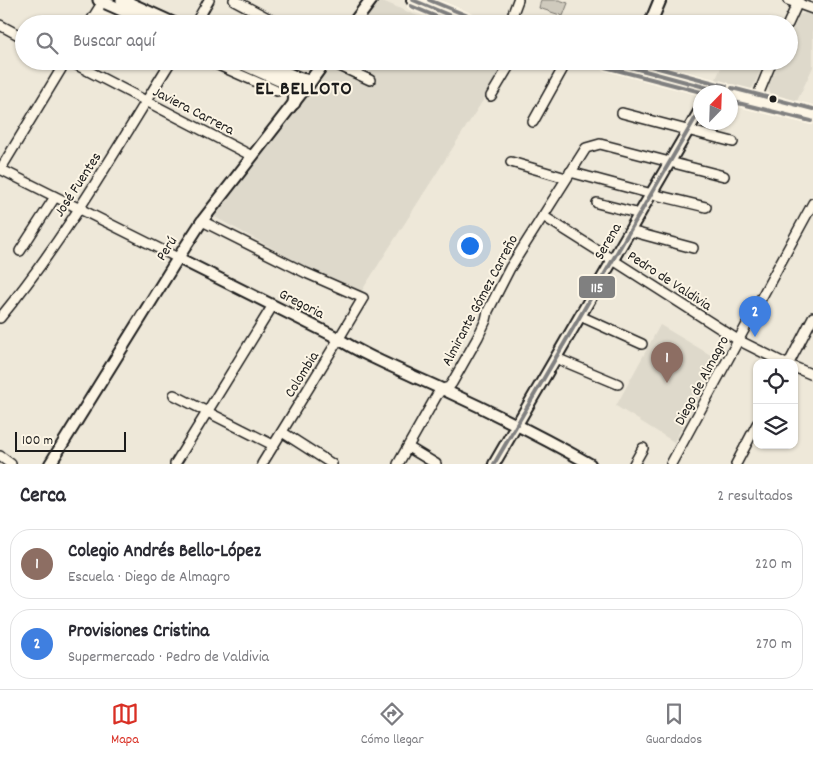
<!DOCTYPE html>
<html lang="es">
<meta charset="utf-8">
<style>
body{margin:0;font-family:Dekko,sans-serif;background:#f7f7f7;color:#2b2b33}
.controls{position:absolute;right:15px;bottom:15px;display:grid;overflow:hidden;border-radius:10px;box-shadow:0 1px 4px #0004}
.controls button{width:45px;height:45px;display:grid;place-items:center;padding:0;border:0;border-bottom:1px solid #e1e1e2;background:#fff;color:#2b2b33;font:25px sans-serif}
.compass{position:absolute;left:693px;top:85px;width:45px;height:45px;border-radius:50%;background:#fff;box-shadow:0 1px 4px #0004;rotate:23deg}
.scale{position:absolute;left:15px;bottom:12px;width:111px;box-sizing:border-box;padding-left:5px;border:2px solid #1c1c1c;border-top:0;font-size:14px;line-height:18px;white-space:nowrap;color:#1c1c1c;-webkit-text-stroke:4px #fcf5e5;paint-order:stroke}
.you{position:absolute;left:469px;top:245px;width:18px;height:18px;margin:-12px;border:4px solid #fff;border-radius:50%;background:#1a73e8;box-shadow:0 0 0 8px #1a73e833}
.badge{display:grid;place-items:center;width:32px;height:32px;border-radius:50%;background:#d93025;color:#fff;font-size:16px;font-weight:700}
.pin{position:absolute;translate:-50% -41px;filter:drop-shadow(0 1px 2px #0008)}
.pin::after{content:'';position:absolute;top:26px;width:18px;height:15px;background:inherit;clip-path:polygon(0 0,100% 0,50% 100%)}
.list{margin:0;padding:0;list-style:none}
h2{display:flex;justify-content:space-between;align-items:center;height:65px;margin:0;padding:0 20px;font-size:21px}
h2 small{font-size:16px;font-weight:400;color:#7c7c81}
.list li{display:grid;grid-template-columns:32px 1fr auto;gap:15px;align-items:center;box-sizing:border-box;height:70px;margin:0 10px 10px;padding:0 10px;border:1px solid #e1e1e2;border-radius:20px}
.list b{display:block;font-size:19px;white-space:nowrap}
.list p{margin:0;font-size:16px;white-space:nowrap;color:#7c7c81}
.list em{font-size:16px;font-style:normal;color:#7c7c81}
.icon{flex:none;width:28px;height:28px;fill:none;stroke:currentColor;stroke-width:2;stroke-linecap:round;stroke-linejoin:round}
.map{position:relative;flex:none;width:813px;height:464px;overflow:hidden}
.search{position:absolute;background:#fff;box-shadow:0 1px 4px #0004;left:15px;right:15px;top:15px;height:55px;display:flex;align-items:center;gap:12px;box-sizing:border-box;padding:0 18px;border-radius:28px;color:#7c7c81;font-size:19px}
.sheet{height:225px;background:#fff}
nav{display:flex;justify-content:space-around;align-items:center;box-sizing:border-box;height:70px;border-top:1px solid #e1e1e2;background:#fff;font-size:14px;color:#7c7c81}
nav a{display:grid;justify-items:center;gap:2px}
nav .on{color:#d93025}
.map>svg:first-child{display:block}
.built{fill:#ded9cb}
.green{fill:#cfcabd;stroke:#76736c}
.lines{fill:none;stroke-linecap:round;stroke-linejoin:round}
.minor-casing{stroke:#1c1c1c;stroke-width:12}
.tertiary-casing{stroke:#1c1c1c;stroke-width:14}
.secondary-casing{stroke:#1c1c1c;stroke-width:15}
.primary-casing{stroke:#1c1c1c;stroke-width:16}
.minor{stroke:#fcf5e5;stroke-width:9}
.tertiary{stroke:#fcf5e5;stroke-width:10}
.secondary{stroke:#fcf5e5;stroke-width:11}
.primary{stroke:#fcf5e5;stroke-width:12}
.bus-1-casing{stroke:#fcf5e5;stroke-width:8}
.bus-2-casing{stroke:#fcf5e5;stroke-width:8}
.bus-3-casing{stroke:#fcf5e5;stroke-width:8}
.bus-1{stroke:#808080;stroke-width:4}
.bus-2{stroke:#808080;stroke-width:4}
.bus-3{stroke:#808080;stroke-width:4}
.bus-dot{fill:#1c1c1c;stroke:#fcf5e5;stroke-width:2}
.labels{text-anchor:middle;stroke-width:4;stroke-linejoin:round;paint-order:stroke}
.street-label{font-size:15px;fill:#1c1c1c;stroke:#fcf5e5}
.district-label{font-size:20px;font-weight:bold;letter-spacing:1px;fill:#1c1c1c;stroke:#fcf5e5}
.line-badge{stroke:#fcf5e5;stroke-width:2}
.badge-label{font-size:14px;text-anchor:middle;font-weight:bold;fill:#fff}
</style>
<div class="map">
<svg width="813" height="464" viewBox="0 0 813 464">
<rect width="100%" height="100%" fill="#eee8d9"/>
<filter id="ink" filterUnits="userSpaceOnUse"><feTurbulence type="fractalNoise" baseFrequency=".02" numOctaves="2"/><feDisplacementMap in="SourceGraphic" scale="10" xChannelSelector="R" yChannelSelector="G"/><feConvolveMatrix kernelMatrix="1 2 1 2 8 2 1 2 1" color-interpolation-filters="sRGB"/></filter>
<g filter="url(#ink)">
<g class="built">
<path d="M379,0H380L436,24H361Z"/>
<path d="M806,13L813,16V67L797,101L770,93L768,87L780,61H789V39L799,15Z"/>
<path d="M332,61H508L361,292L323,276L213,216Z"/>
<path d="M724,61H765L753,87L750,90L715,81Z"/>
<path d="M660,325L719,360L674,442L616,406Z"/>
</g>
<path class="green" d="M541,0H559L568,3L563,16L539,8Z"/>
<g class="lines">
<defs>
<g id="minor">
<path d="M234,0L279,24"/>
<path d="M788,0L813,9"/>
<path d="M97,12L124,24"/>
<path d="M89,24L99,8"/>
<path d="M195,24L209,0"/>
<path d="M509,24L518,0"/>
<path d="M788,24L799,0"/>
<path d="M0,25L24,38"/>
<path d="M69,61L252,156"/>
<path d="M209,61L277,91"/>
<path d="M329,61L370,80"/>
<path d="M491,96L512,61"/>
<path d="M756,100L772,61"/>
<path d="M622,113L733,142"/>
<path d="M533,122L567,61"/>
<path d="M511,162L566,178"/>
<path d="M0,169L178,258"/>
<path d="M0,170L66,61"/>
<path d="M570,172L652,194L706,207"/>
<path d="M597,203L640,214"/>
<path d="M543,216L613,260L738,340L784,363"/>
<path d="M202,221L306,273L363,298L335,345L262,464"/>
<path d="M630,231L693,248"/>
<path d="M20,251L55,197"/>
<path d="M580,316L642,344"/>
<path d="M0,318C65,239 117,148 171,61"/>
<path d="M556,358L618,384"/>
<path d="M789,363L813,317"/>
<path d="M794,367L813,375"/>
<path d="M174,395L273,445"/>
<path d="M282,432L332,464"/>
<path d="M408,447L436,464"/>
<path d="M0,456L11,464"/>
<path d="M175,464L273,305"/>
<path d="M398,464L437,395L442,389L449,387L452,383L478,337L486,320L488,311L510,268L586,148L600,144L724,176"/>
<path d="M634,464L643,448"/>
<path d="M671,464L813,203"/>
<path d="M736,464L757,424"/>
</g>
<g id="tertiary">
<path d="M178,258L332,335C366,357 405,372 442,389C492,412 542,437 590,464"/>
<path d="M50,464L178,258L202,221L307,86"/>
<path d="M494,464L700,110"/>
</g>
<g id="secondary">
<path d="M99,0L153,24"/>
<path d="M122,0L175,24"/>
<path d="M353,24L371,0"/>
<path d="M650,24L660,0"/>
<path d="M236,61L290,85L295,87L307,86L325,61"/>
<path d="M259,61L298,78L310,81"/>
<path d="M285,83C293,89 296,94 294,103"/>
</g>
<g id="primary">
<path d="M413,0L471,24"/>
<path d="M607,61L724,92"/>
<path d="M730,94L813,115"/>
</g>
</defs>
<use href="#minor" class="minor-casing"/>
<use href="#tertiary" class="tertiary-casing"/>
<use href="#secondary" class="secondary-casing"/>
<use href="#primary" class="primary-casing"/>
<use href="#minor" class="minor"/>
<use href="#tertiary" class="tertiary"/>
<use href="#secondary" class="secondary"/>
<use href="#primary" class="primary"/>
<defs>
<g id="bus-1">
<path d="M413,0L470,24"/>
<path d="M608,61L712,89"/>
<path d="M494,464L700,110"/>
</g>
<g id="bus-2">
<path d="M411,6L454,24"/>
<path d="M605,67L701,92"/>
<path d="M730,101L811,121"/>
</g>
<g id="bus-3">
<path d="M429,0L473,18"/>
<path d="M632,61L726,86"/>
<path d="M732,88L813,109"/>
</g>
</defs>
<use href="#bus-1" class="bus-1-casing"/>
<use href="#bus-2" class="bus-2-casing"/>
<use href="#bus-3" class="bus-3-casing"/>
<use href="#bus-1" class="bus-1"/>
<use href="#bus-2" class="bus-2"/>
<use href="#bus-3" class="bus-3"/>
</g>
</g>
<circle class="bus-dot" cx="773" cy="99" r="4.5"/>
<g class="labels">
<g class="street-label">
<text transform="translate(194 110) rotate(27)" y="5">Javiera Carrera</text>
<text transform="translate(77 184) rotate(-57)" y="5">José Fuentes</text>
<text transform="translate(607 241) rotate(-60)" y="5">Serena</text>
<text transform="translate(166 248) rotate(-57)" y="5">Perú</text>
<text transform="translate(670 280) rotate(33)" y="5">Pedro de Valdivia</text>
<text transform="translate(479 300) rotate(-62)" y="5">Almirante Gómez Carreño</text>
<text transform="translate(302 303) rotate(27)" y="5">Gregoria</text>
<text transform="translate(301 374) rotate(-58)" y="5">Colombia</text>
<text transform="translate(701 380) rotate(-62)" y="5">Diego de Almagro</text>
</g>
<g class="district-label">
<text x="304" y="94">EL BELLOTO</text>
</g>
</g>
<rect class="line-badge" x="578" y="275" width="38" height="24" rx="5" fill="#808080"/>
<g class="badge-label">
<text x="597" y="292">115</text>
</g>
</svg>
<div class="controls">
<button><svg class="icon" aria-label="locate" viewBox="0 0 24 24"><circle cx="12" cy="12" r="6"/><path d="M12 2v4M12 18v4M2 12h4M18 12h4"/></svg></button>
<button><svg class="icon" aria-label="layers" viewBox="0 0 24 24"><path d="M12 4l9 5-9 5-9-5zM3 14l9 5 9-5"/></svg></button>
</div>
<svg class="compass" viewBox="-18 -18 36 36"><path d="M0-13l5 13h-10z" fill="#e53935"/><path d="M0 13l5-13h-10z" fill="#7c7c81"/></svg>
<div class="scale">100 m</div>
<div class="you"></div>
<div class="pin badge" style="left:667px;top:383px;background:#8d6e63">1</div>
<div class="pin badge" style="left:755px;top:337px;background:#3f7fe0">2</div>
<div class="search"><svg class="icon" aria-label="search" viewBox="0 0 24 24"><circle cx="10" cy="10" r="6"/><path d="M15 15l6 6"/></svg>Buscar aquí</div>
</div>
<section class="sheet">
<h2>Cerca<small>2 resultados</small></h2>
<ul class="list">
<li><span class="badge" style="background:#8d6e63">1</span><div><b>Colegio Andrés Bello-López</b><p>Escuela · Diego de Almagro</p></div><em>220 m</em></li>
<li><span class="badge" style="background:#3f7fe0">2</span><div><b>Provisiones Cristina</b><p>Supermercado · Pedro de Valdivia</p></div><em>270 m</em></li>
</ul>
</section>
<nav>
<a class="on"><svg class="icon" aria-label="map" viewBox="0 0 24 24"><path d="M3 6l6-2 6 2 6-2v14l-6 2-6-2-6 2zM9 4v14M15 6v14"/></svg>Mapa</a>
<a><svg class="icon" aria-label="directions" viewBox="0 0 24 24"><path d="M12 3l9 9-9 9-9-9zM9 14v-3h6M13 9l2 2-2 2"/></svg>Cómo llegar</a>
<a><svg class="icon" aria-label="saved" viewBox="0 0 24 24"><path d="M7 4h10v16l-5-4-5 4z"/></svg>Guardados</a>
</nav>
